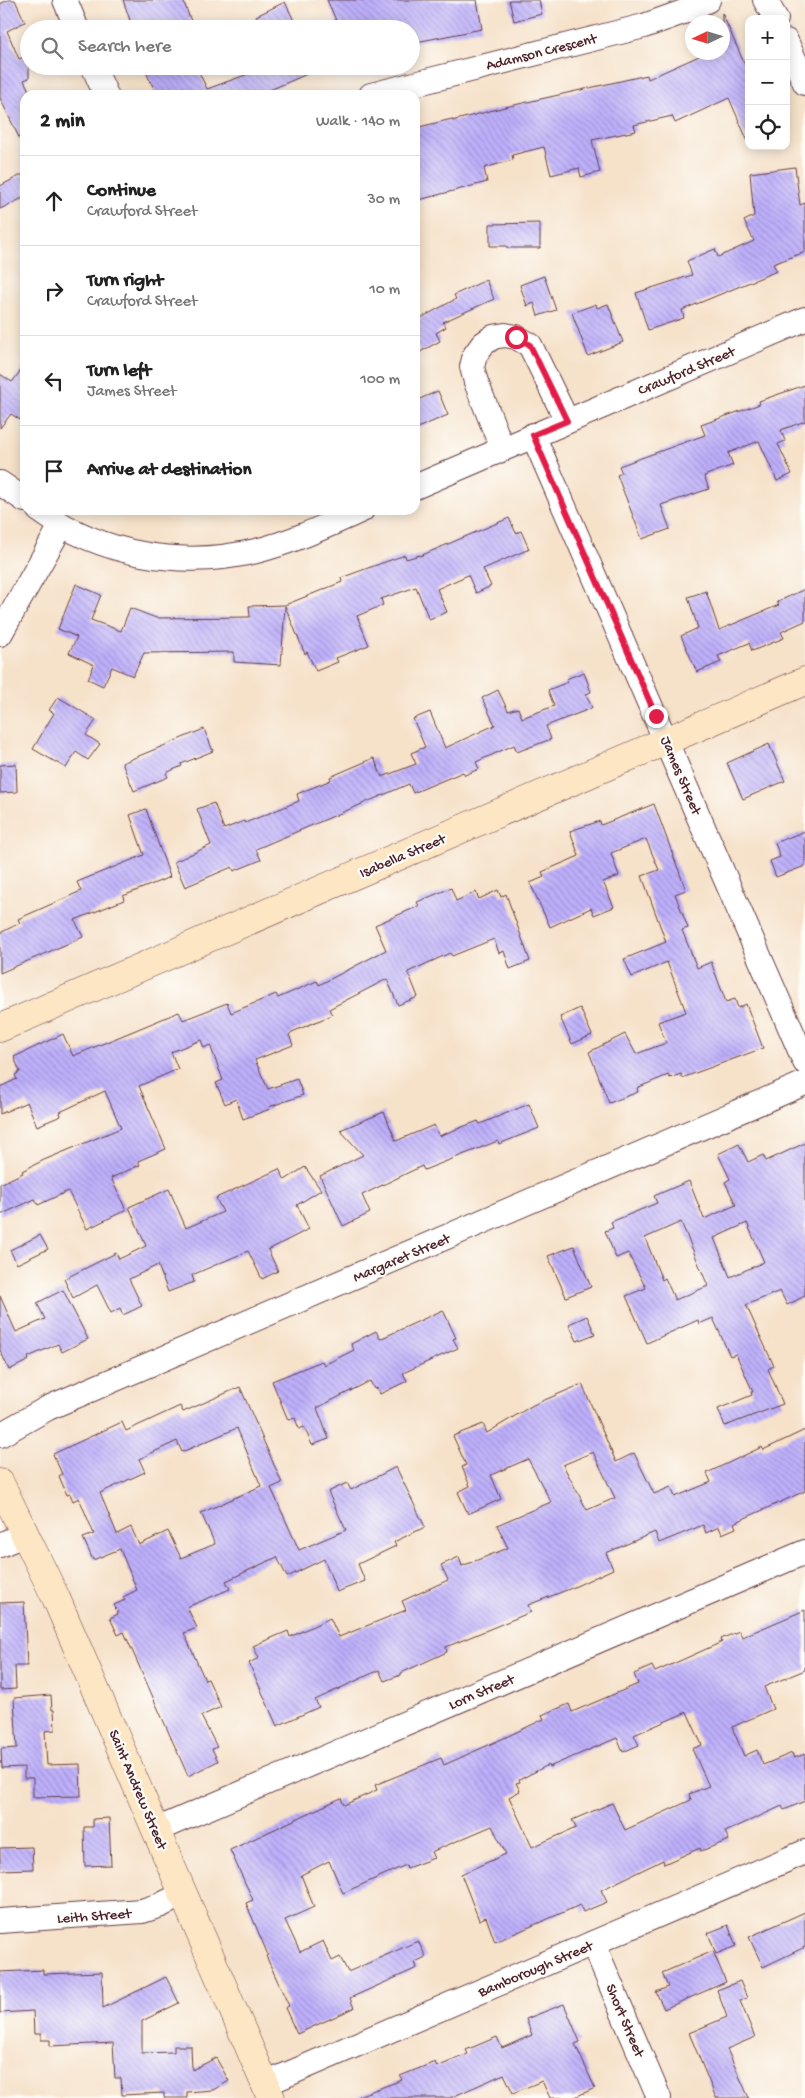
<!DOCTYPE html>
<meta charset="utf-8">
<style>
body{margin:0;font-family:"Gochi Hand",sans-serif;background:#f6f6f6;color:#222}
.controls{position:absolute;right:15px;top:15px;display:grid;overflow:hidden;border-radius:10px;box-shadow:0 2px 12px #0003}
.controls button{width:45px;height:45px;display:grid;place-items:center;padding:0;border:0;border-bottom:1px solid #e0e0e0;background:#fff;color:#222;font:25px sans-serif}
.compass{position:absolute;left:685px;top:15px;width:45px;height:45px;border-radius:50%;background:#fff;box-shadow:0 2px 12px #0003;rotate:266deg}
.stop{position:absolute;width:15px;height:15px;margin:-11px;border:4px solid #e11d48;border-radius:50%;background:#fff}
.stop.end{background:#e11d48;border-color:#fff;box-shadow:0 1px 5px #0008}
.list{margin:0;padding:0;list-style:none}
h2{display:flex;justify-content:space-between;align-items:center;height:65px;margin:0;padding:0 20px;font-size:21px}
h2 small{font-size:16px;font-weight:400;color:#767676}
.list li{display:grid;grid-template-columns:32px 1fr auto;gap:15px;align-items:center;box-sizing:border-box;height:90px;padding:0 20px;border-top:1px solid #e0e0e0}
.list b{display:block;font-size:19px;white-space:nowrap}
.list p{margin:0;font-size:16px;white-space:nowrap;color:#767676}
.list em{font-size:16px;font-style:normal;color:#767676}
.icon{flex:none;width:28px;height:28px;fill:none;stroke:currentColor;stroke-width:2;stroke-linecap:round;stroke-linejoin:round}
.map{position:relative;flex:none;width:805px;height:2098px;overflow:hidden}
.search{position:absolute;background:#fff;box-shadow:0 2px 12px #0003;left:20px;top:20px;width:400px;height:55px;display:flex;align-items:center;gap:12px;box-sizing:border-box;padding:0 18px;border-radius:28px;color:#767676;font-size:19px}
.panel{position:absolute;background:#fff;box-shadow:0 2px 12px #0003;left:20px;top:90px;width:400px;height:425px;border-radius:15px}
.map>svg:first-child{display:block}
.building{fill:url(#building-back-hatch);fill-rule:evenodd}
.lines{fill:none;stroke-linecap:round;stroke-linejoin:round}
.street-casing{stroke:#643c43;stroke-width:26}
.secondary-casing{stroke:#643c43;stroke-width:29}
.street{stroke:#fff;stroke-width:24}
.secondary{stroke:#fce6c4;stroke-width:28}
.route{stroke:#e11d48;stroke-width:6}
.labels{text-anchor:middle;stroke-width:4.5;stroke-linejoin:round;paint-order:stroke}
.street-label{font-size:15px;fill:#4a1f2b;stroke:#fdfcf7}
</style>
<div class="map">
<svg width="805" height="2098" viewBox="0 0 805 2098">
<defs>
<pattern id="building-back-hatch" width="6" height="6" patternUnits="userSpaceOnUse" patternTransform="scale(1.25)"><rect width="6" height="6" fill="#beb0fc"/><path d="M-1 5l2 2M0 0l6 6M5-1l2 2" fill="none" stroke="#9c8fcc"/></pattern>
</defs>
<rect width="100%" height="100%" fill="#fdfcf7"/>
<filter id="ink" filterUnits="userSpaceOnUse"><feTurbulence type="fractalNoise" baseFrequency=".02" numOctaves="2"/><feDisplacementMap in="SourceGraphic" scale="10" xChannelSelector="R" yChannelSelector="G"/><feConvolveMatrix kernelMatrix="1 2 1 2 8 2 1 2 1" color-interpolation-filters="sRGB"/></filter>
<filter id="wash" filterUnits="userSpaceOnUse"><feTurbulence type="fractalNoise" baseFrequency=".0096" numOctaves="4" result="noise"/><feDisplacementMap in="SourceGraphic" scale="20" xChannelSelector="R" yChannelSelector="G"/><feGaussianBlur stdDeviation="1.12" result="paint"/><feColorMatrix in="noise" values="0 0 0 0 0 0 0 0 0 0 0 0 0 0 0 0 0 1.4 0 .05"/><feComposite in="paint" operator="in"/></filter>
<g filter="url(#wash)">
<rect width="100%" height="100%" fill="#f6e1c9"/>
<g id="blocks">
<g class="building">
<path d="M8,0H15L25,22L7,31L19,59L29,55V78L24,80L31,95H25V150L0,98V4Z"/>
<path d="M123,0H183L194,29H133Z"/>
<path d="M327,0H477L482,29L411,43V29H340Z"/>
<path d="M509,0H539L542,14L514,21Z"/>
<path d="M285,2L298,29H262L256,16Z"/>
<path d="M722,13L749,74V144L729,98L675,123L672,116L634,125L636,131L592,140L600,172L581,177L579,168L551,175L544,147L512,155L513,160L484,168L487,182L415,201V128L452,119V121L501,108L647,75L648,79L708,52H722Z"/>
<path d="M143,66H196L207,89L270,66H326L258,95H157Z"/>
<path d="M795,167L800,205L805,203V252L773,264L777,271L682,310L684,318L648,330L636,293L692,275L687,261L715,249L718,257L754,241L744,221L754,216L750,173Z"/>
<path d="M25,173V197L0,209V186Z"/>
<path d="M540,223V248H507V246H490V224Z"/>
<path d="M544,276L556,310L538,316L534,303L527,306L520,285Z"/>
<path d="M486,280L494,299L443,322L446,327L436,333L440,341L420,352L415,344V321L456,299L454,295Z"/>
<path d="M596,304L597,308L608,304L623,342L588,356L572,313Z"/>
<path d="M25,365V423L11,414L0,428V374L12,382Z"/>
<path d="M805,385V421L781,430L785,441L778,444L792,474L777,481L759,441L728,453L733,465L704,476L709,489L661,505L670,529L642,539L617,475L622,473L619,466L705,435L701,425L760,404L759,401Z"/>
<path d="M438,391L448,415L415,429V401Z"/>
<path d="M509,518L516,533L521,531L529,549L483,569L491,586L476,593L468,575L437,589L447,612L429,619L416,587L381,599L383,605L357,616L369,645L336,658L338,662L316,671L307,652L305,654L285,606L281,665L234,662V652L144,653L133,676L112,667L103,686L88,679L94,665L69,653L77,637L58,629L76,584L101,595L91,620L121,631L130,608L156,618L250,617L249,606L285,605L342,582L341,578L368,568L405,555L406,559L420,555V556Z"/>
<path d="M805,589V621L781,632L784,638L752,651L749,643L718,656L721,662L697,672L681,636L698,628L688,597L706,591L719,630L779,605L777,602Z"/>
<path d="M584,672L591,692L586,694L592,708L546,726L551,739L517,752L514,745L476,762L479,769L465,775L463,772L413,793L409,784L256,849L261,860L234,871L232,867L185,887L174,862L211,845L197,809L214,803L224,829L244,821L245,823L299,801L297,794L331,780L330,777L374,758L382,777L416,764L411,753L425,747L413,719L430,712L445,748L495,725L482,698L498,690L508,711L518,708L522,718L554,706L548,690L568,682L566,679Z"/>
<path d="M58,697L96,720L86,735L100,744L88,760L76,752L66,768L33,749L54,713L49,710Z"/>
<path d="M204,729L213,751L181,764L182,766L166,773L168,777L134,791L122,763Z"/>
<path d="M769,744L785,781L743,799L727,763Z"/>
<path d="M16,764L17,792L0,793V765Z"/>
<path d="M654,804L686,890L675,894L688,928L682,930L697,968L711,962L726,1002L735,999L738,1008L746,1004L763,1048L682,1078L681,1074L670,1078L668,1075L637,1088L638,1092L609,1103L589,1052L625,1034L636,1054L666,1043L658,1022L686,1012L667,962L632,977L624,959L666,942L642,876L659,870L646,839L611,853L619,876L603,882L614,907L594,915L591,908L550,927L530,883L544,877L542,872L579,856L570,831L600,821L601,825Z"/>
<path d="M146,809L170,877L123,896L124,900L75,920L83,937L0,973V933L20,923L18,919L81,891L77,882L144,855L130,815Z"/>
<path d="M805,831V866L776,877L770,861L780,857L775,843Z"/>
<path d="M451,888L456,901L476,892L479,899L498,890L501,897L506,894L530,961L510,969L504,951L499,953L494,939L452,956L450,953L408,972L418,997L398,1005L387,979L329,1009L332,1015L292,1032L289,1035L293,1045L255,1060L268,1089L297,1079L303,1095L269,1107L270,1109L243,1119L236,1099L225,1104L216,1083L223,1080L210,1045L204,1048L201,1040L171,1052L178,1069L139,1086L166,1149L138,1161L140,1165L111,1178L126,1210L87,1229L68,1191L38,1205L35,1199L0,1215V1184L23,1173L22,1171L44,1160L121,1128L105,1091L60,1112L61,1116L37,1126L27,1102L0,1114V1087L17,1079L15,1075L20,1072L14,1057L63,1034L73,1056L179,1012L183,1020L227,1003L231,1013L276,994L278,998L317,981L319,985L386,950L375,925L419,906L417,902Z"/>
<path d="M580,1008L592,1035L572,1044L560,1017Z"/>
<path d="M529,1104L539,1128L499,1144L498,1141L424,1170L422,1166L362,1195L370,1213L343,1226L320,1176L363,1155L340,1130L384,1112L396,1141L434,1125L439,1136L478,1121L480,1124Z"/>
<path d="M805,1143V1296L787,1305L780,1291L746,1305L774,1366L768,1369L783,1404L725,1426L718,1409L752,1395L751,1392H753L736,1354L730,1356L713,1318L699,1324L698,1320L647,1343L626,1296L646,1288L628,1253L616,1258L605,1231L613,1228L611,1222L657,1203L654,1196L689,1181L704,1219L736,1205L725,1182L730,1179L718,1154L739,1144L748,1162L763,1155L766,1161ZM681,1222L708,1286L675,1300L665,1278L662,1280L645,1238ZM747,1223L764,1262L730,1277L714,1238Z"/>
<path d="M305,1167L321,1190L297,1205L309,1229L268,1250L278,1271L262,1279L248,1251L192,1275L194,1282L168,1292L158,1265L129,1279L142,1306L123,1315L120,1308L111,1313L97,1285L73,1298L64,1279L116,1253L119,1259L146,1246L129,1207L169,1189L186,1228L223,1212L216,1198L279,1169L285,1180Z"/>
<path d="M40,1235L48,1249L17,1264L10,1250Z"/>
<path d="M574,1246L591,1287L566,1297L548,1256Z"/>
<path d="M63,1290L88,1339L62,1352L58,1344L28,1357L29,1360L9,1370L0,1350V1296L16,1332L45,1319L37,1303Z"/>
<path d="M443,1310L456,1338L453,1339L458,1348L403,1373L407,1381L380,1394L377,1388L374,1389L370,1381L317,1408L329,1439L312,1445L304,1427L299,1429L295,1418L288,1420L272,1381L322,1361L324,1365L354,1350L351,1344L376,1331L380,1339Z"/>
<path d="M587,1316L595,1334L577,1341L569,1324Z"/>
<path d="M582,1384L616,1462L634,1453L654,1494L671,1487L675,1497L711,1482L707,1473L762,1447L763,1450L805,1430V1491L734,1523L736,1528L722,1534L719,1527L706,1533L703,1525L659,1543L655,1532L606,1553L613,1569L572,1588L528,1605L531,1612L446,1647L447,1652L401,1673V1675L384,1681L379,1670L315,1700L319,1707L277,1726L249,1663L259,1658L253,1646L288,1631L290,1637L330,1618L339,1637L406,1610L402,1601L448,1580L441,1565L459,1557L462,1566L508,1548L497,1525L551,1502L528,1459L491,1475L501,1499L468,1514L458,1492L470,1486L462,1467L466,1465L453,1436L483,1424L487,1433L533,1405ZM593,1452L615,1498L587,1510L563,1465Z"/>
<path d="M240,1387L282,1483L271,1488L299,1550L346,1530L328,1492L347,1483L351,1490L396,1467L425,1527L394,1542L396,1546L358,1564L365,1581L337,1592L324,1559L287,1577L277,1557L226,1581L230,1589L187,1607L197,1628L184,1633L205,1680L208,1679L221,1707L201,1716L217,1747L212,1749L218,1761L188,1776L124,1632L118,1635L110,1618L118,1614L114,1605L125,1600L123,1597L137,1590L120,1549L93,1560L83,1538L94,1534L79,1498L73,1501L70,1494L67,1495L59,1476L62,1474L53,1454L122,1422L126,1431L180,1406L183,1412ZM237,1428L261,1486L201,1513L215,1544L181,1558L168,1531L139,1545L131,1527L117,1534L100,1493L145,1472L139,1459L177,1441L182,1452Z"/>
<path d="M24,1602L27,1666H15L16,1689L0,1690V1603Z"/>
<path d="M805,1610V1670L764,1687L773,1709L732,1727L744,1756L757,1750L763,1765L792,1753L794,1758L805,1754V1801L784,1810L782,1806L725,1832L729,1840L701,1851L700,1848L664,1864L663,1860L601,1890L607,1902L583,1912L580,1905L495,1942L486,1917L479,1920L461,1874L506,1854L492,1826L431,1852L434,1858L407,1868L406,1865L343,1893L329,1861L301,1875L314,1907L285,1920L300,1952L323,1941L332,1961L340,1957L348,1972L418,1941L426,1957L415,1962L417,1968L350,1998L354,2008L297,2034L285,2008L289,2006L266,1956L268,1955L246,1903L253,1900L230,1850L341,1798L344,1805L377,1790L375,1785L441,1758L444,1765L504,1738L544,1719L542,1715L569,1704L572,1712L638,1684L634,1674L652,1666L655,1672L722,1642L721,1639L739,1631L742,1637ZM687,1712L702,1745L692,1749L709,1786L689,1794L691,1800L625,1830L612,1803L572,1820L576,1828L532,1847L509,1797L520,1791L516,1783L520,1782L519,1780L548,1765L549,1767L617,1738L623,1752L639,1745L634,1735Z"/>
<path d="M51,1695L52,1710H54L55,1730L45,1731L47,1765L80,1764L81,1796L33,1797V1778H24V1767L2,1768L1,1749L17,1748L14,1698Z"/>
<path d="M109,1818L111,1865L85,1866L84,1827H93V1819Z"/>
<path d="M32,1847L33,1869L0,1870V1848Z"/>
<path d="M805,1912V1947L763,1967L749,1937Z"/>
<path d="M728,1925L736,1946L716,1954L708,1933Z"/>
<path d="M713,1951L726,1982L664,2009L656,1992L668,1987L662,1973Z"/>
<path d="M43,1970V1974L102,1972L103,2008L166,1977L179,2003L142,2021V2053L174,2052V2046H191L192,2070L216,2058L229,2081L213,2090L187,2092V2098H164V2093L122,2095L121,2078H115L113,2043L50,2046V2040H41V2034H34L33,2011L0,2013V1972Z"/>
<path d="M740,1981L747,1998L740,2001L755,2037L727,2049L749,2098H716L689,2033L727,2017L717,1990Z"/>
<path d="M564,2004L580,2042L575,2044L595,2088L573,2098H550L542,2081L513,2093L504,2074L450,2098H359L358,2096L402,2080L400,2076L435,2062L437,2067L468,2054L466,2050L497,2037L502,2048L532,2035L526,2019Z"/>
</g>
</g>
</g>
<g filter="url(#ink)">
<use href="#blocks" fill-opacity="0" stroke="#643c43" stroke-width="1"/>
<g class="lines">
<defs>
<g id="street">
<path d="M65,0L77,29"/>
<path d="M765,0L776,19"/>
<path d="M786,41L805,83"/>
<path d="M93,66L106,95"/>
<path d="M371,95L644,26L686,11L708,0"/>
<path d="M533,435L805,1062"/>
<path d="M502,448L476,382L472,367L475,355L483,344L493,337L505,335L516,337L530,345L567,421"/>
<path d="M0,483L25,500"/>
<path d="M415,487L805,319"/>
<path d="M39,510C101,555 181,569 256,551C293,542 328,525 362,510"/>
<path d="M0,634L61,526"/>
<path d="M0,1435L48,1408L805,1083"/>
<path d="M0,1545L25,1534"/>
<path d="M156,1830L805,1552"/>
<path d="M0,1921L142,1911L161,1905L183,1894"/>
<path d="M593,1943L659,2098"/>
<path d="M265,2084L805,1852"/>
</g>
<g id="secondary">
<path d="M0,1028L805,681"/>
<path d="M0,1483L56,1598L271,2098"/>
</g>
</defs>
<use href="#street" class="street-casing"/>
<use href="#secondary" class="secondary-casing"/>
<use href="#street" class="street"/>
<use href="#secondary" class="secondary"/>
</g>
</g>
<g class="lines" filter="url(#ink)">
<path class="route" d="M516,337L530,345L567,421L533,435L656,716"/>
</g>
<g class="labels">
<g class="street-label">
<text transform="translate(541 51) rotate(-14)" y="5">Adamson Crescent</text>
<text transform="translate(686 370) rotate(-23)" y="5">Crawford Street</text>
<text transform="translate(682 775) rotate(67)" y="5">James Street</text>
<text transform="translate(402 855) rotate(-23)" y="5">Isabella Street</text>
<text transform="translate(401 1257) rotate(-23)" y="5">Margaret Street</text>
<text transform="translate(481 1691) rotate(-23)" y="5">Lorn Street</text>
<text transform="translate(139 1789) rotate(67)" y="5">Saint Andrew Street</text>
<text transform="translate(94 1915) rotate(-4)" y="5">Leith Street</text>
<text transform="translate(535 1968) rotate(-23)" y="5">Bamborough Street</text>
<text transform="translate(626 2020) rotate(67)" y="5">Short Street</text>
</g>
</g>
</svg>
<div class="controls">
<button>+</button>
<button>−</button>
<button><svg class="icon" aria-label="locate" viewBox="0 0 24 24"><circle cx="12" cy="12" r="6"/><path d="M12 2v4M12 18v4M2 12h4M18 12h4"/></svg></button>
</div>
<svg class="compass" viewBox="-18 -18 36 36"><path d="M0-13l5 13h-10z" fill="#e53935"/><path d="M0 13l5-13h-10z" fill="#767676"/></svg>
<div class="stop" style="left:516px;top:337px"></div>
<div class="stop end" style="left:656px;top:716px"></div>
<div class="search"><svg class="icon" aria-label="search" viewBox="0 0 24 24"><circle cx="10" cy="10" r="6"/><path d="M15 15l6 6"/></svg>Search here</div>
<section class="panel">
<h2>2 min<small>Walk · 140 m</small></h2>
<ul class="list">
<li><svg class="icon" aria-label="ahead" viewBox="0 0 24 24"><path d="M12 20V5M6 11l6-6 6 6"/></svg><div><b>Continue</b><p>Crawford Street</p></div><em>30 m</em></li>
<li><svg class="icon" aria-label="right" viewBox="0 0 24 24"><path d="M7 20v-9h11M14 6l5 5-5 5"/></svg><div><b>Turn right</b><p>Crawford Street</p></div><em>10 m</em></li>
<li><svg class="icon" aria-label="left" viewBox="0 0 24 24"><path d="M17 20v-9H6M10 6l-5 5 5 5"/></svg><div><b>Turn left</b><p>James Street</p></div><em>100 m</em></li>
<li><svg class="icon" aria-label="arrive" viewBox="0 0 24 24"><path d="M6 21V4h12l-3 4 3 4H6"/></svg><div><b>Arrive at destination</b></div></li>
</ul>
</section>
</div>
